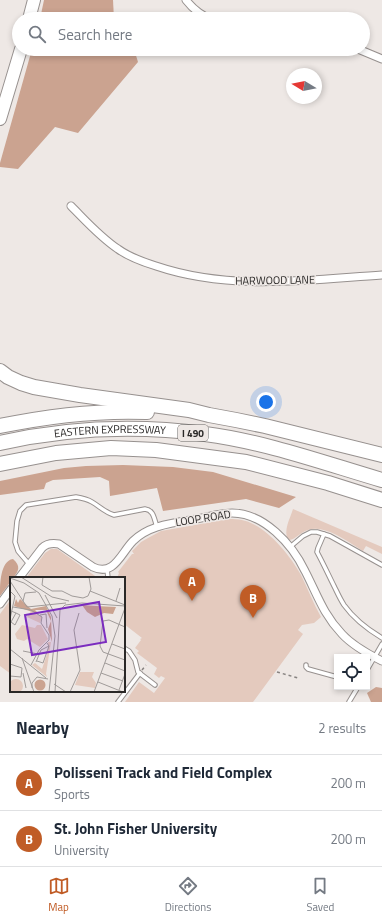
<!DOCTYPE html>
<style>
body{margin:0;font-family:"Titillium Web",sans-serif;background:#f2f2f3;color:#1f2937}
.controls{position:absolute;right:12px;bottom:12px;display:grid;overflow:hidden;border-radius:0px;box-shadow:0 2px 6px #0003}
.controls button{width:36px;height:36px;display:grid;place-items:center;padding:0;border:0;border-bottom:1px solid #e0e1e3;background:#fff;color:#1f2937;font:20px sans-serif}
.compass{position:absolute;left:286px;top:68px;width:36px;height:36px;border-radius:50%;background:#fff;box-shadow:0 2px 6px #0003;rotate:280deg}
.you{position:absolute;left:266px;top:402px;width:14px;height:14px;margin:-10px;border:3px solid #fff;border-radius:50%;background:#1a73e8;box-shadow:0 0 0 6px #1a73e833}
.badge{display:grid;place-items:center;width:26px;height:26px;border-radius:50%;background:#c05c26;color:#fff;font-size:13px;font-weight:700}
.pin{position:absolute;translate:-50% -33px;filter:drop-shadow(0 1px 2px #0008)}
.pin::after{content:'';position:absolute;top:21px;width:14px;height:12px;background:inherit;clip-path:polygon(0 0,100% 0,50% 100%)}
.list{margin:0;padding:0;list-style:none}
h2{display:flex;justify-content:space-between;align-items:center;height:52px;margin:0;padding:0 16px;font-size:17px}
h2 small{font-size:13px;font-weight:400;color:#747a83}
.list li{display:grid;grid-template-columns:26px 1fr auto;gap:12px;align-items:center;box-sizing:border-box;height:56px;padding:0 16px;border-top:1px solid #e0e1e3}
.list b{display:block;font-size:15px;white-space:nowrap}
.list p{margin:0;font-size:13px;white-space:nowrap;color:#747a83}
.list em{font-size:13px;font-style:normal;color:#747a83}
.icon{flex:none;width:22px;height:22px;fill:none;stroke:currentColor;stroke-width:2;stroke-linecap:round;stroke-linejoin:round}
.map{position:relative;flex:none;width:382px;height:702px;overflow:hidden}
.search{position:absolute;background:#fff;box-shadow:0 2px 6px #0003;left:12px;right:12px;top:12px;height:44px;display:flex;align-items:center;gap:10px;box-sizing:border-box;padding:0 14px;border-radius:22px;color:#747a83;font-size:15px}
.sheet{height:164px;background:#fff}
nav{display:flex;justify-content:space-around;align-items:center;box-sizing:border-box;height:56px;border-top:1px solid #e0e1e3;background:#fff;font-size:11px;color:#747a83}
nav a{display:grid;justify-items:center;gap:2px}
nav .on{color:#c05c26}
.map>svg:first-child{display:block}
.green{fill:#e4cabe}
.forest{fill:#cba390}
.lines{fill:none;stroke-linecap:round;stroke-linejoin:round}
.service-casing{stroke:#97918f;stroke-width:5.5}
.minor-casing{stroke:#97918f;stroke-width:9}
.primary-casing{stroke:#97918f;stroke-width:14}
.motorway-casing{stroke:#97918f;stroke-width:16}
.path{stroke:#878381;stroke-width:1.5;stroke-dasharray:3 3;stroke-linecap:butt}
.service{stroke:#fff;stroke-width:3.5}
.minor{stroke:#fff;stroke-width:7}
.primary{stroke:#fff;stroke-width:12}
.motorway{stroke:#fff;stroke-width:14}
.labels{text-anchor:middle;stroke-width:3;stroke-linejoin:round;paint-order:stroke}
.shield{fill:#eee8e5;stroke:#656260;stroke-width:1}
.shield-label{font-size:10px;font-weight:bold;fill:#2a2827}
.street-label{font-size:11px;fill:#2a2827;stroke:#eee8e5}
.inset-road{fill:none;stroke:#a09b99;stroke-width:1}
.view{fill:#7b2cbf;fill-opacity:0.15;stroke:#7b2cbf;stroke-width:2}
.inset-edge{fill:none;stroke:#2a2827;stroke-width:2}
</style>
<div class="map">
<svg width="382" height="702" viewBox="0 0 382 702">
<rect width="100%" height="100%" fill="#eee8e5"/>
<g class="green">
<path d="M293,509L382,547V554L366,546L363,551C348,542 325,524 308,530C300,532 296,540 288,540C283,530 290,519 293,509Z"/>
<path d="M229,519C238,519 246,520 253,524C271,532 292,558 301,575C308,589 313,603 321,617L314,623L302,625L298,630L303,634L253,702H125L139,682L154,693L165,678L161,676L159,678L154,674L157,668L137,653L139,651L135,648L141,640L140,639L142,638L124,624V578H117L119,573L118,572L132,554H134L132,551L141,542L148,538L161,531Z"/>
<path d="M51,549H57L60,551L98,578H26L45,553Z"/>
<path d="M11,599V674L0,666V614Z"/>
</g>
<g class="forest">
<path d="M44,0H113L114,19H40Z"/>
<path d="M32,49H134L138,62L78,133L55,127L18,169L0,167V163Z"/>
<path d="M123,465L173,467L213,472L296,497L279,508L246,499L163,511L157,488L110,496L109,481L100,477L53,480L46,483L44,489L0,495V481L64,468L86,466Z"/>
<path d="M13,559C21,566 19,571 13,578H11V581L0,596C0,585 0,561 13,559Z"/>
<path d="M376,687L382,688V702H371L367,693Z"/>
</g>
<g class="lines">
<defs>
<g id="service">
<path d="M324,534L318,548L317,552C323,563 328,574 334,586C337,592 340,599 344,605C354,619 367,629 382,638"/>
<path d="M290,547L303,536L311,532H317L330,536L382,565"/>
<path d="M29,564L18,551L15,542L17,521L20,511L26,505L76,497C82,498 87,499 92,502C99,506 106,513 114,515L145,509C154,510 154,519 157,527"/>
<path d="M107,569L108,578"/>
<path d="M124,648L129,651L135,660L138,672L155,685"/>
<path d="M306,665V667L308,669L337,677"/>
<path d="M367,670L382,644"/>
<path d="M118,702L140,673"/>
<path d="M349,702L358,687"/>
</g>
<g id="minor">
<path d="M186,0C193,9 200,15 211,19"/>
<path d="M358,49L382,59"/>
<path d="M71,206C86,221 100,237 118,249C129,257 143,262 156,266C230,291 307,280 382,275"/>
<path d="M19,578L42,548C47,543 53,543 59,544L93,567C114,577 121,553 133,541C140,534 148,530 157,527C169,523 183,521 196,519C208,517 220,513 232,513C264,513 292,544 305,571C317,594 323,614 342,634C353,646 368,654 382,661"/>
<path d="M0,604L11,589"/>
</g>
<g id="primary">
<path d="M29,19L34,0"/>
<path d="M0,119L21,49"/>
</g>
<g id="motorway">
<path d="M0,371L8,377L21,383L34,387L80,395L189,410L209,415L236,420L265,426L382,455"/>
<path d="M0,426C48,416 97,410 147,412"/>
<path id="s1" d="M0,443C67,428 137,425 205,434C266,442 324,463 382,480"/>
<path d="M0,464L56,453L111,448L156,450L246,462L328,483L382,500"/>
</g>
</defs>
<use href="#service" class="service-casing"/>
<use href="#minor" class="minor-casing"/>
<use href="#primary" class="primary-casing"/>
<use href="#motorway" class="motorway-casing"/>
<g class="path">
<path d="M142,670L146,665"/>
<path d="M277,672L298,678"/>
</g>
<use href="#service" class="service"/>
<use href="#minor" class="minor"/>
<use href="#primary" class="primary"/>
<use href="#motorway" class="motorway"/>
</g>
<g class="labels">
<rect class="shield" x="178" y="425" width="30" height="16" rx="3"/>
<g class="shield-label">
<text x="193" y="437">I 490</text>
</g>
<g class="street-label">
<text transform="translate(275 280) rotate(-1)" y="4">HARWOOD LANE</text>
<text dy="4" stroke="none"><textPath href="#s1" startOffset="111">EASTERN EXPRESSWAY</textPath></text>
<text transform="translate(203 518) rotate(-9)" y="4">LOOP ROAD</text>
</g>
</g>
<g transform="translate(10 577)">
<rect width="115" height="115" fill="#eee8e5"/>
<path d="M21,34L32,40L30,46L17,40ZM12,48L25,51L27,48H31L38,62L30,70L17,62L14,64L7,62L5,57ZM38,65H41L36,97L37,100L22,88L25,86L32,92L38,74ZM70,95H84L82,100L86,106L85,111L65,108ZM-1 109a7 7 0 1 1 14 0a7 7 0 1 1-14 0Z" fill="#e4cabe"/>
<path d="M6,22L8,26L10,22L21,32L36,29L41,40L42,65L38,52L41,44L36,33H25L29,37L4,29ZM72,28L86,29L106,30L103,37L94,36L85,40L77,35ZM24.5 108a5.5 5.5 0 1 1 11 0a5.5 5.5 0 1 1-11 0Z" fill="#cba390"/>
<path class="inset-road" d="M11,0L42,20L59,24M33,0L32,8L42,14H52L62,19L73,21L78,19L81,12L79,0M0,1L14,6L29,16L42,39L45,59L39,115M0,4L17,30L56,26M0,14L5,19L0,42M80,14L115,28M35,18L47,41M13,24L15,16L26,15M106,24L110,11M72,26L115,29M3,30L21,33L32,40L31,46L39,58V63L29,73L21,88M1,34L6,36L10,38L5,48L1,45L6,36M30,38L36,37L37,51M115,50L99,43L93,44L90,69L93,75L115,83M102,67L115,72M0,72L36,101M13,74L28,77M12,81L24,115M27,84L33,86L39,69L37,66M26,85L31,73L39,69M95,86L115,94M0,87L12,91L11,100L0,99M13,96L16,111M91,96L113,104M88,105L113,115M44,107L56,115M22,111V106L27,100L38,102M109,113L115,97M45,115L50,33L55,28L72,26M60,115L70,93L64,53L69,36M84,115L115,31"/>
<path class="view" d="M89,25L96,65L22,78L15,38Z"/>
<rect width="115" height="115" class="inset-edge"/>
</g>
</svg>
<div class="controls">
<button><svg class="icon" aria-label="locate" viewBox="0 0 24 24"><circle cx="12" cy="12" r="6"/><path d="M12 2v4M12 18v4M2 12h4M18 12h4"/></svg></button>
</div>
<svg class="compass" viewBox="-18 -18 36 36"><path d="M0-13l5 13h-10z" fill="#e53935"/><path d="M0 13l5-13h-10z" fill="#747a83"/></svg>
<div class="you"></div>
<div class="pin badge" style="left:192px;top:601px">A</div>
<div class="pin badge" style="left:253px;top:618px">B</div>
<div class="search"><svg class="icon" aria-label="search" viewBox="0 0 24 24"><circle cx="10" cy="10" r="6"/><path d="M15 15l6 6"/></svg>Search here</div>
</div>
<section class="sheet">
<h2>Nearby<small>2 results</small></h2>
<ul class="list">
<li><span class="badge">A</span><div><b>Polisseni Track and Field Complex</b><p>Sports</p></div><em>200 m</em></li>
<li><span class="badge">B</span><div><b>St. John Fisher University</b><p>University</p></div><em>200 m</em></li>
</ul>
</section>
<nav>
<a class="on"><svg class="icon" aria-label="map" viewBox="0 0 24 24"><path d="M3 6l6-2 6 2 6-2v14l-6 2-6-2-6 2zM9 4v14M15 6v14"/></svg>Map</a>
<a><svg class="icon" aria-label="directions" viewBox="0 0 24 24"><path d="M12 3l9 9-9 9-9-9zM9 14v-3h6M13 9l2 2-2 2"/></svg>Directions</a>
<a><svg class="icon" aria-label="saved" viewBox="0 0 24 24"><path d="M7 4h10v16l-5-4-5 4z"/></svg>Saved</a>
</nav>
